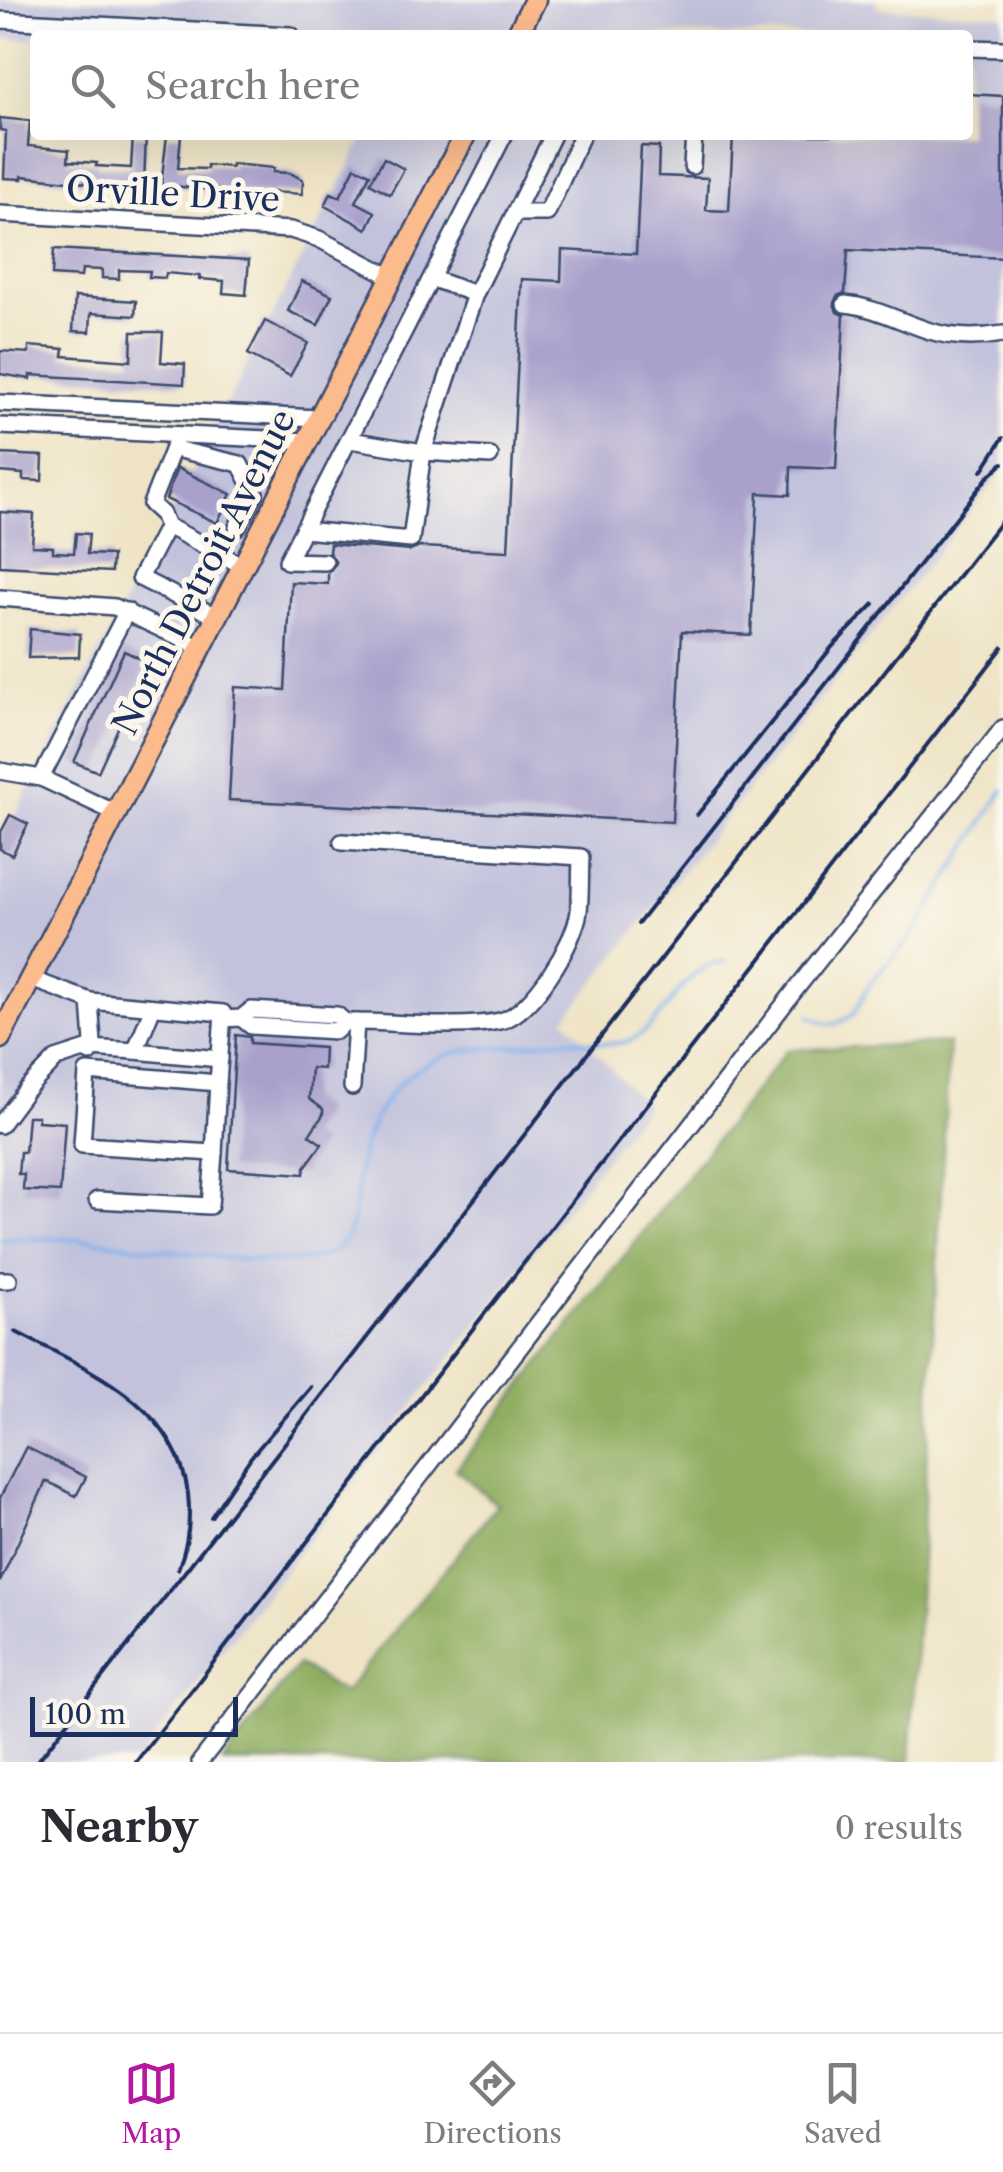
<!DOCTYPE html>
<style>
body{margin:0;font-family:"Libre Caslon Text",serif;background:#f7f7f7;color:#2b2b33}
.scale{position:absolute;left:30px;bottom:25px;width:208px;box-sizing:border-box;padding-left:10px;border:5px solid #1b2f5e;border-top:0;font-size:28px;line-height:35px;white-space:nowrap;color:#1b2f5e;-webkit-text-stroke:8px #fbf7ec;paint-order:stroke}
.list{margin:0;padding:0;list-style:none}
h2{display:flex;justify-content:space-between;align-items:center;height:130px;margin:0;padding:0 40px;font-size:42px}
h2 small{font-size:32px;font-weight:400;color:#7c7c81}
.icon{flex:none;width:55px;height:55px;fill:none;stroke:currentColor;stroke-width:2;stroke-linecap:round;stroke-linejoin:round}
.map{position:relative;flex:none;width:1003px;height:1762px;overflow:hidden}
.search{position:absolute;background:#fff;box-shadow:0 10px 40px #0002;left:30px;right:30px;top:30px;height:110px;display:flex;align-items:center;gap:25px;box-sizing:border-box;padding:0 35px;border-radius:10px;color:#7c7c81;font-size:38px}
.sheet{height:270px;background:#fff}
nav{display:flex;justify-content:space-around;align-items:center;box-sizing:border-box;height:140px;border-top:2px solid #e1e1e2;background:#fff;font-size:28px;color:#7c7c81}
nav a{display:grid;justify-items:center;gap:5px}
nav .on{color:#b5179e}
.map>svg:first-child{display:block}
.industrial{fill:#c2c2dc}
.forest{fill:#90ae62;stroke:#566e60;stroke-width:2.5}
.lines{fill:none;stroke-linecap:round;stroke-linejoin:round}
.stream{stroke:#82b2ed;stroke-width:4}
.building{fill:#a9a1cc}
.minor-casing{stroke:#3b4a6d;stroke-width:20}
.major-casing{stroke:#3b4a6d;stroke-width:25}
.minor{stroke:#fff;stroke-width:15}
.major{stroke:#fbbb8d;stroke-width:20}
.rail{stroke:#1b2f5e;stroke-width:4}
.labels{text-anchor:middle;stroke-width:10;stroke-linejoin:round;paint-order:stroke}
.street-label{font-size:35px;fill:#1b2f5e;stroke:#fbf7ec}
</style>
<div class="map">
<svg width="1003" height="1762" viewBox="0 0 1003 1762">
<rect width="100%" height="100%" fill="#fbf7ec"/>
<filter id="ink" filterUnits="userSpaceOnUse"><feTurbulence type="fractalNoise" baseFrequency=".01" numOctaves="2"/><feDisplacementMap in="SourceGraphic" scale="20" xChannelSelector="R" yChannelSelector="G"/><feConvolveMatrix kernelMatrix="1 2 1 2 8 2 1 2 1" color-interpolation-filters="sRGB"/></filter>
<filter id="wash" filterUnits="userSpaceOnUse"><feTurbulence type="fractalNoise" baseFrequency=".0048" numOctaves="4" result="noise"/><feDisplacementMap in="SourceGraphic" scale="40" xChannelSelector="R" yChannelSelector="G"/><feGaussianBlur stdDeviation="2.25" result="paint"/><feColorMatrix in="noise" values="0 0 0 0 0 0 0 0 0 0 0 0 0 0 0 0 0 1.4 0 .05"/><feComposite in="paint" operator="in"/></filter>
<g filter="url(#wash)">
<rect width="100%" height="100%" fill="#eee3c4"/>
<path class="industrial" d="M0,0H876V8L1003,15V470L565,1019L646,1106L136,1762H0V845L365,135H968V35H35V40L0,38Z"/>
<path class="forest" d="M949,1043L910,1762H222L298,1665L344,1693L497,1505L456,1469L787,1050Z"/>
<g class="lines">
<g class="stream">
<path d="M810,1016L827,1024H836L853,1015L870,983L911,937L1003,790"/>
<path d="M0,1240C27,1237 56,1239 83,1240C136,1243 292,1277 332,1252C357,1237 354,1209 357,1184C361,1140 380,1092 420,1068C459,1044 481,1051 522,1045C538,1043 552,1039 568,1040C586,1041 610,1047 628,1041C666,1027 682,962 725,962"/>
</g>
</g>
<g id="blocks">
<g class="building">
<path d="M968,94L1003,96V258L848,250L845,293L837,296L834,303L837,312L844,315L836,469L791,467L790,495L758,493L751,635L682,631L672,822L229,800L235,687L285,690L291,582L328,584V573L336,563L329,552L330,544L410,551L420,547L508,551L522,279L561,281L562,250L636,254L641,146L659,147L658,176L708,178L706,210L729,211L733,135H968Z"/>
<path d="M0,118L30,121L28,146L69,150L68,161L97,163L96,166L131,168L133,135H146L144,185H104L22,176V179L4,178L6,131L0,130Z"/>
<path d="M167,135H181L178,168L207,169V165L232,167V164L274,168L273,172L290,173L303,180L302,194L272,192V195L161,185Z"/>
<path d="M384,158L404,169L390,194L370,183Z"/>
<path d="M355,167L370,174L356,202L375,212L367,229L325,206L331,193L340,197Z"/>
<path d="M54,249L249,260L246,295L223,293L224,281L199,279L200,276L166,273L165,278L149,277L150,271L119,270V279L102,278V270L82,269L81,277L52,275Z"/>
<path d="M302,281L332,295L318,325L288,311Z"/>
<path d="M75,297L136,301L135,316L91,313L90,332L73,331Z"/>
<path d="M265,321L308,343L290,376L248,354Z"/>
<path d="M132,332H163L161,362L185,364L184,384L30,375V379L0,374V351L29,353V346L64,349L63,356L131,361Z"/>
<path d="M0,454L43,456L42,481L23,480V474L0,472Z"/>
<path d="M177,468L231,494L217,523L166,499Z"/>
<path d="M0,512L34,514L32,546L53,547V552L74,553L76,533L89,534L87,554L112,555L111,572L0,566Z"/>
<path d="M30,629L80,634L79,657L28,658Z"/>
<path d="M124,651L148,662L98,772L74,762Z"/>
<path d="M10,815L28,824L12,855L0,849V834Z"/>
<path d="M236,1035L250,1037V1043L324,1048L323,1069L311,1068L309,1099L323,1109V1115L309,1135L322,1144L305,1167L304,1174L228,1169Z"/>
<path d="M28,1116H38V1121L65,1123L60,1192L23,1190L24,1174H18L20,1152H25Z"/>
<path d="M26,1447L86,1477L76,1496L46,1481L0,1582V1498Z"/>
</g>
</g>
</g>
<g filter="url(#ink)">
<use href="#blocks" fill-opacity="0" stroke="#3b4a6d" stroke-width="2.5"/>
<g class="lines">
<defs>
<g id="minor">
<path d="M0,20L291,35"/>
<path d="M968,48L1003,49"/>
<path d="M692,166L694,135"/>
<path d="M515,213H547L582,135"/>
<path d="M0,214L291,230L319,239L392,277"/>
<path d="M433,279L475,294L553,135"/>
<path d="M475,294L423,452L490,456"/>
<path d="M845,304C875,307 901,322 930,331C953,338 980,338 1003,334"/>
<path d="M0,403L319,418"/>
<path d="M0,426L308,441"/>
<path d="M175,449L240,464L255,493L237,527"/>
<path d="M167,526L162,514L151,504L175,443"/>
<path d="M303,530L411,540L423,452L350,440"/>
<path d="M325,562L287,561L504,135"/>
<path d="M0,598L115,607L201,648"/>
<path d="M192,604L218,553"/>
<path d="M217,617L140,578L167,526L243,566"/>
<path d="M0,771L41,778L116,813"/>
<path d="M41,778L127,611"/>
<path d="M342,842L581,857C580,875 581,893 579,911C575,942 532,1014 500,1021C455,1030 392,1021 345,1022"/>
<path d="M31,979L90,1001L93,1043L90,1053"/>
<path d="M90,1001L223,1013L218,1083L87,1072L82,1145L214,1153L218,1083"/>
<path d="M222,1019L241,1018L251,1010L337,1015L345,1022L336,1031L251,1026L241,1018"/>
<path d="M135,1051L220,1059"/>
<path d="M352,1087L356,1022"/>
<path d="M0,1125L26,1090L56,1059L90,1048L135,1051L153,1007"/>
<path d="M97,1200L210,1206L214,1153"/>
<path d="M0,1280H9"/>
<path d="M200,1762L796,989L1003,728"/>
</g>
<g id="major">
<path d="M517,35L535,0"/>
<path d="M0,1038L465,135"/>
</g>
</defs>
<use href="#minor" class="minor-casing"/>
<use href="#major" class="major-casing"/>
<use href="#minor" class="minor"/>
<use href="#major" class="major"/>
<g class="rail">
<path d="M982,471L1003,438"/>
<path d="M697,815L832,647L874,604"/>
<path d="M638,924L987,478L1003,463"/>
<path d="M16,1332C87,1369 177,1404 188,1494C191,1521 188,1545 178,1569"/>
<path d="M211,1517L251,1457L311,1387"/>
<path d="M37,1762L1003,519"/>
<path d="M136,1762L1003,647"/>
</g>
</g>
</g>
<g class="labels">
<g class="street-label">
<text transform="translate(173 194) rotate(3)" y="12">Orville Drive</text>
<text transform="translate(204 572) rotate(-63)" y="12">North Detroit Avenue</text>
</g>
</g>
</svg>
<div class="scale">100 m</div>
<div class="search"><svg class="icon" aria-label="search" viewBox="0 0 24 24"><circle cx="10" cy="10" r="6"/><path d="M15 15l6 6"/></svg>Search here</div>
</div>
<section class="sheet">
<h2>Nearby<small>0 results</small></h2>
<ul class="list">
</ul>
</section>
<nav>
<a class="on"><svg class="icon" aria-label="map" viewBox="0 0 24 24"><path d="M3 6l6-2 6 2 6-2v14l-6 2-6-2-6 2zM9 4v14M15 6v14"/></svg>Map</a>
<a><svg class="icon" aria-label="directions" viewBox="0 0 24 24"><path d="M12 3l9 9-9 9-9-9zM9 14v-3h6M13 9l2 2-2 2"/></svg>Directions</a>
<a><svg class="icon" aria-label="saved" viewBox="0 0 24 24"><path d="M7 4h10v16l-5-4-5 4z"/></svg>Saved</a>
</nav>
